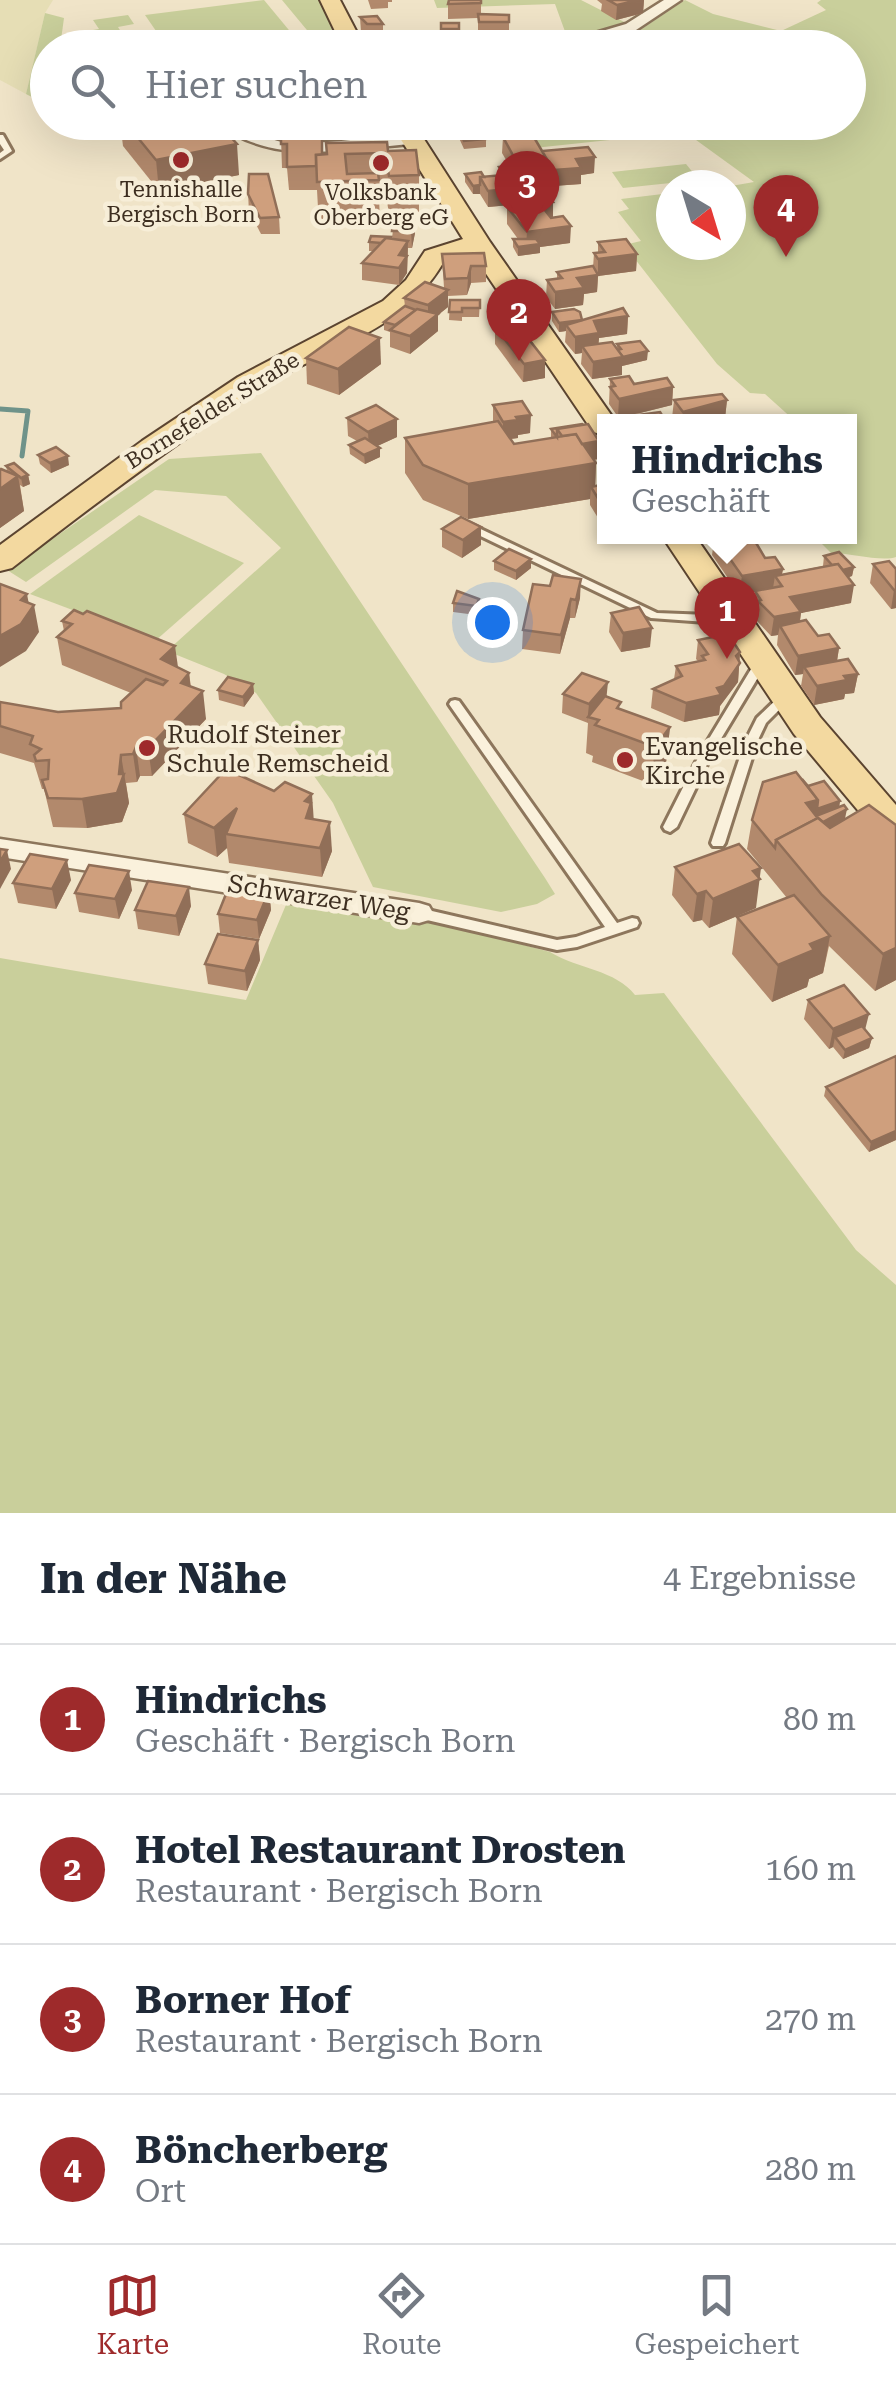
<!DOCTYPE html>
<html lang="de">
<meta charset="utf-8">
<style>
body{margin:0;font-family:"Roboto Serif",serif;background:#f2f2f3;color:#1f2937}
.compass{position:absolute;left:656px;top:170px;width:90px;height:90px;border-radius:50%;background:#fff;box-shadow:0 10px 40px #0002;rotate:142deg}
.you{position:absolute;left:492px;top:622px;width:35px;height:35px;margin:-25px;border:8px solid #fff;border-radius:50%;background:#1a73e8;box-shadow:0 0 0 15px #1a73e833}
.badge{display:grid;place-items:center;width:65px;height:65px;border-radius:50%;background:#9e2a2b;color:#fff;font-size:32px;font-weight:700}
.pin{position:absolute;translate:-50% -82px;filter:drop-shadow(0 2px 5px #0008)}
.pin::after{content:'';position:absolute;top:52px;width:35px;height:30px;background:inherit;clip-path:polygon(0 0,100% 0,50% 100%)}
.popup{position:absolute;left:597px;top:414px;width:260px;height:130px;box-sizing:border-box;display:grid;place-content:center;border-radius:0px;background:#fff;filter:drop-shadow(0 2px 8px #0005);font-size:32px;white-space:nowrap;color:#747a83}
.popup b{font-size:38px;color:#1f2937}
.popup::after{content:'';position:absolute;left:50%;top:100%;margin-left:-20px;border:20px solid transparent;border-top-color:#fff}
.list{margin:0;padding:0;list-style:none}
h2{display:flex;justify-content:space-between;align-items:center;height:130px;margin:0;padding:0 40px;font-size:42px}
h2 small{font-size:32px;font-weight:400;color:#747a83}
.list li{display:grid;grid-template-columns:65px 1fr auto;gap:30px;align-items:center;box-sizing:border-box;height:150px;padding:0 40px;border-top:2px solid #e0e1e3}
.list b{display:block;font-size:38px;white-space:nowrap}
.list p{margin:0;font-size:32px;white-space:nowrap;color:#747a83}
.list em{font-size:32px;font-style:normal;color:#747a83}
.icon{flex:none;width:55px;height:55px;fill:none;stroke:currentColor;stroke-width:2;stroke-linecap:round;stroke-linejoin:round}
.map{position:relative;flex:none;width:896px;height:1513px;overflow:hidden}
.search{position:absolute;background:#fff;box-shadow:0 10px 40px #0002;left:30px;right:30px;top:30px;height:110px;display:flex;align-items:center;gap:25px;box-sizing:border-box;padding:0 35px;border-radius:55px;color:#747a83;font-size:38px}
.sheet{height:730px;background:#fff}
nav{display:flex;justify-content:space-around;align-items:center;box-sizing:border-box;height:140px;border-top:2px solid #e0e1e3;background:#fff;font-size:28px;color:#747a83}
nav a{display:grid;justify-items:center;gap:5px}
nav .on{color:#9e2a2b}
.map>svg:first-child{display:block}
.farmland{fill:#e6deb5}
.green{fill:#c9cf9b}
.lines{fill:none;stroke-linecap:round;stroke-linejoin:round}
.stream{stroke:#6f938a;stroke-width:5}
.lane-casing{stroke:#8d765c;stroke-width:6}
.street-casing{stroke:#8d765c;stroke-width:5}
.primary-casing{stroke:#5b4430;stroke-width:4}
.lane{fill:#faf1dc;fill-rule:evenodd}
.street{fill:#faf1dc;fill-rule:evenodd}
.primary{fill:#f3d9a0;fill-rule:evenodd}
.wall{fill:#b2896c}
.shaded-wall{fill:#916f58}
.building{fill:#cf9f7d;stroke:#916f58;stroke-width:2.5}
.poi-dot{fill:#9e2a2b;stroke:#f7eed8;stroke-width:4}
.labels{text-anchor:middle;stroke-width:9;stroke-linejoin:round;paint-order:stroke}
.far-poi-label{font-size:22px;fill:#3d2e20;stroke:#f7eed8}
.far-street-label{font-size:22px;fill:#3d2e20;stroke:#f7eed8}
.poi-label{font-size:25px;fill:#3d2e20;stroke:#f7eed8;text-anchor:start}
.street-label{font-size:25px;fill:#3d2e20;stroke:#f7eed8}
</style>
<div class="map">
<svg width="896" height="1513" viewBox="0 0 896 1513">
<rect width="100%" height="100%" fill="#f0e4c8"/>
<path class="farmland" d="M0,0H53L45,13L26,94L0,80Z"/>
<g class="green">
<path d="M264,0L303,47H167L145,15Z"/>
<path d="M282,0H327L328,17L347,47H321Z"/>
<path d="M434,0H581L640,30L685,0L713,14L781,31L826,10L817,3L821,0H896V557C882,562 850,553 831,553L815,537L850,536V422L795,421L765,394L750,393L717,364L624,245L641,241L618,212L629,209L621,199L671,193V245H731V186L754,182L685,132L534,148L523,123L848,122V48L553,47L567,37L555,4L437,8Z"/>
<path d="M45,13L64,18L60,47L48,48L47,105L26,94Z"/>
<path d="M128,15L134,24L118,27L129,45L98,47L87,31L99,29L93,20Z"/>
<path d="M686,164L699,180L623,188L612,172Z"/>
<path d="M261,453L545,878L555,894L537,904L501,912L373,887L333,803L256,693L224,674L167,651L281,548L226,496L155,490L26,582L7,570L169,459Z"/>
<path d="M139,515L244,563L155,641L30,594Z"/>
<path d="M288,900L437,922L550,952C578,969 616,970 635,995L664,993L856,1250L896,1285V1513H0V958L246,1000Z"/>
</g>
<g class="lines">
<path class="stream" d="M0,409L28,411L22,456"/>
<defs>
<g id="lane">
<path d="M0,135H3L12,151L0,159V153L4,150L0,144Z"/>
<path d="M468,523L657,613L734,616L740,620L734,624L651,618L464,528L463,526Z"/>
<path d="M762,657L768,661L713,752L677,827L670,832L665,830L663,827L701,752L756,661Z"/>
<path d="M785,694L791,698L766,723L757,742L725,843L723,846H713L711,843L745,742L757,718L781,695Z"/>
<path d="M455,700L459,701L617,923L632,918L637,919L639,923L637,927L577,947L557,950L414,917L412,913L414,909L419,908L557,940L576,937L605,927L451,707L449,704L451,701Z"/>
</g>
<g id="street">
<path d="M664,0H681L636,30L593,42L351,47L344,43L351,39L592,34L626,24Z"/>
<path d="M217,122C245,122 264,142 292,143C331,144 372,137 411,134L419,139L411,144C346,149 271,167 217,122Z"/>
<path d="M0,839L419,903L429,906L433,913L429,920L419,923L0,857Z"/>
</g>
<g id="primary">
<path d="M320,0H340L365,48H343Z"/>
<path d="M390,122H413L490,242L616,422H604V435L593,432L472,253L443,263C400,336 319,349 252,393C169,448 90,507 12,568L0,571V545L142,441L238,377L383,301L406,280L425,251L463,239Z"/>
<path d="M662,536H695L820,717L896,805V843L882,839L794,734Z"/>
</g>
</defs>
<use href="#lane" class="lane-casing"/>
<use href="#street" class="street-casing"/>
<use href="#primary" class="primary-casing"/>
<use href="#lane" class="lane"/>
<use href="#street" class="street"/>
<use href="#primary" class="primary"/>
</g>
<g class="wall">
<path d="M368,0H392V2H388V8L371,9Z"/>
<path d="M481,0V14L509,15V37H478V18L448,19V4Z"/>
<path d="M597,0H644L643,13L616,20L601,11L602,4Z"/>
<path d="M360,17L383,24V39H367L361,32Z"/>
<rect x="441" y="23" width="18" height="14"/>
<path d="M120,122H217L239,175L159,191L123,146Z"/>
<path d="M470,122H497L496,130L482,131L486,139V147L464,149L459,138V130L473,129Z"/>
<path d="M503,137L542,151L594,173L581,175V184L553,186L544,172L531,173L553,202V218L570,243L540,247V253L518,256L513,247V239H518L507,224V207L524,205L518,196L510,198V205L488,207L480,194H473L465,182V174L484,177L499,175V167L509,165L502,153Z"/>
<path d="M281,138L322,155L388,151L419,175V219H414L415,233L412,248H408L407,273L399,285L362,280V263L373,251H369V242L392,239L394,219H390L386,196H379L380,224L319,226L317,190H289L287,168H282Z"/>
<path d="M248,194L279,217L280,234H261L249,211Z"/>
<path d="M598,242L637,254L636,271L598,276L597,292L584,294L583,305L555,309L546,297L547,280L557,279V272L593,268L594,253L598,252Z"/>
<path d="M442,254L486,266V282L471,283L467,295L448,296V307L438,315V331L410,354L390,347V332L384,330V322L405,306L404,298L444,288Z"/>
<path d="M450,300H480L479,317H462V321L449,320Z"/>
<path d="M552,312L582,320L628,316L627,334L599,338L598,344L617,349V344L647,360L622,366V375L592,379L581,364L582,353L575,354L565,342L566,331L559,332L552,321Z"/>
<path d="M495,327L545,360V378L523,382L495,344Z"/>
<path d="M306,358L381,364L339,395L307,384Z"/>
<path d="M610,379L634,384L673,387L672,405L640,413L618,417L609,404Z"/>
<path d="M674,400H727L725,418L715,420L716,422H675L672,418Z"/>
<path d="M493,405L530,433L518,435V438L510,439L514,444L551,438V429L582,424L598,459L594,460L596,463L595,486L604,484V526H603L590,505V499L468,519L423,500L405,473V438L493,422Z"/>
<path d="M347,418L397,419V437L377,446L380,448V457L365,464L350,454L349,445L357,441L348,436Z"/>
<path d="M38,455L69,465L51,473L40,464Z"/>
<path d="M6,466L28,475L30,484L23,487L20,485L24,511L0,528V470L7,471Z"/>
<path d="M481,527V545L462,558L442,547V529Z"/>
<path d="M700,536H752L765,558L783,569L782,574L823,566L824,556L854,567L852,576L849,577L851,603L801,613L800,622L818,636L839,648L837,661L858,674L854,693L845,694L844,699L814,705L801,686L803,674L795,675L777,645L778,635L771,636L756,620V615L752,610L755,592L739,594L712,555L714,541L704,542Z"/>
<path d="M494,561L531,568L516,580L494,570Z"/>
<path d="M873,564L896,569V608L891,609L870,583Z"/>
<path d="M533,584L580,598L575,618H570L560,654L522,649L523,630Z"/>
<path d="M457,591L479,608L476,615L453,612V603Z"/>
<path d="M611,613L650,647L621,652L609,632Z"/>
<path d="M62,621L189,673L191,687L206,719L152,776H140L137,782L126,783L129,803L122,822L87,828L53,827L44,789H42L34,763L0,753V702L58,712L121,708L131,693L62,665L57,637L64,631Z"/>
<path d="M698,640L740,652L738,682L720,706L719,715L684,722L651,708L653,689L674,679L676,666L698,661L696,659Z"/>
<path d="M253,684L254,693L244,707L219,700L218,690Z"/>
<path d="M563,694L607,697L621,709L670,727L666,763L651,784L592,762L593,756L586,753L588,723L562,713Z"/>
<path d="M808,786L840,801L839,807L845,819L896,825V980L875,991L829,946L823,973L809,979L807,987L772,1002L732,954L737,917L787,898L747,849L752,820Z"/>
<path d="M184,814L313,819L332,851L322,877L229,863L227,848L217,857L188,843Z"/>
<path d="M675,867L756,908L709,928L702,920L693,922L672,895Z"/>
<path d="M71,880L56,909L18,903L13,883Z"/>
<path d="M132,890L119,919L79,912L75,893Z"/>
<path d="M269,891L271,910L259,939L220,933L218,914Z"/>
<path d="M191,906L179,936L138,929L135,910Z"/>
<path d="M258,940L260,960L247,991L208,984L205,964Z"/>
<path d="M808,1000L865,1030L872,1038L869,1048L843,1059L833,1047L829,1049L804,1019Z"/>
<path d="M896,1056V1140L869,1152L824,1096L826,1087Z"/>
</g>
<g class="shaded-wall">
<path d="M639,0H644L643,13L616,20L617,5Z"/>
<path d="M298,122H325V125L298,128Z"/>
<path d="M346,122H368V130L346,133Z"/>
<path d="M451,124V132L438,134V126Z"/>
<path d="M237,144L239,175L159,191L156,160Z"/>
<path d="M545,156L544,172L514,175L515,159Z"/>
<path d="M595,157L594,173L581,175V184L553,186L554,170L576,159Z"/>
<path d="M518,180V196L510,198V205L488,207V191L506,182Z"/>
<path d="M480,185V194H473V186Z"/>
<path d="M553,202V219L539,221L540,204Z"/>
<path d="M414,216L415,233L412,248L411,231Z"/>
<path d="M571,226L570,243L540,247V253L518,256V247L526,246L527,232Z"/>
<path d="M408,241L407,273L399,285V255Z"/>
<path d="M637,254L636,271L598,276L597,292L584,294L583,305L555,309V292L577,278L598,275V259Z"/>
<path d="M471,266V283L467,295L468,278Z"/>
<path d="M448,290V307L438,315V331L410,354V336L428,321V305Z"/>
<path d="M628,316L627,334L599,338L598,351L582,346V353L575,354V337L594,321Z"/>
<path d="M582,320L566,325V331L559,332V323Z"/>
<path d="M380,338L381,364L339,395L338,369Z"/>
<path d="M648,351L647,360L622,366V375L592,379L593,362Z"/>
<path d="M545,360V378L523,382L524,364Z"/>
<path d="M673,387L672,405L640,413L618,417L619,399Z"/>
<path d="M727,400L725,418L711,422H682L683,412Z"/>
<path d="M531,415L530,433L518,435V438L503,440V422L516,417Z"/>
<path d="M397,419V437L369,450L368,432Z"/>
<path d="M599,441L598,459L548,467V449Z"/>
<path d="M380,448V457L365,464L364,455Z"/>
<path d="M68,456L69,465L51,473L50,463Z"/>
<path d="M596,463L595,493L591,487L590,499L468,519V484Z"/>
<path d="M28,475L30,484L23,487L21,478Z"/>
<path d="M18,476L24,511L0,528V489Z"/>
<path d="M481,527V545L462,558L463,540Z"/>
<path d="M705,536H714V541L704,542Z"/>
<path d="M531,559V568L516,580V571Z"/>
<path d="M854,567L852,576L837,581L838,571Z"/>
<path d="M783,569L780,583L775,576L773,588L739,594L742,576Z"/>
<path d="M581,579L580,598L575,618L576,600Z"/>
<path d="M854,585L851,603L801,613L798,631L780,626L778,635L771,636L774,617L790,597Z"/>
<path d="M894,590H896V608L891,609Z"/>
<path d="M27,594L30,610L34,605L39,632L26,651L0,667V636L21,600Z"/>
<path d="M571,599L570,618L560,654L561,635Z"/>
<path d="M652,628L650,647L621,652L623,633Z"/>
<path d="M175,646L179,674L161,659Z"/>
<path d="M839,648L836,667H804L803,674L795,675L798,656Z"/>
<path d="M740,652L738,682L720,706L719,715L684,722L686,703L717,688Z"/>
<path d="M189,673L192,701L203,691L206,719L152,776L148,748L181,683Z"/>
<path d="M858,674L854,693L845,694L844,699L814,705L817,686L844,676Z"/>
<path d="M608,682L606,702L588,717L587,724L589,704Z"/>
<path d="M253,684L254,693L244,707L243,697Z"/>
<path d="M670,727L666,763L651,784L655,747Z"/>
<path d="M136,747L140,776L137,782L133,754Z"/>
<path d="M121,755L129,803L122,822L87,828L82,799L119,774Z"/>
<path d="M312,794L314,823L308,846L305,801Z"/>
<path d="M818,800L840,801L838,814L847,809L841,838L796,863L806,803Z"/>
<path d="M237,808L226,834L227,848L217,857L214,828Z"/>
<path d="M330,822L332,851L322,877L320,848Z"/>
<path d="M7,850L11,869L0,889V862Z"/>
<path d="M67,860L71,880L56,909L52,889Z"/>
<path d="M761,868L756,908L709,928L713,899L753,871Z"/>
<path d="M129,871L132,890L119,919L115,899Z"/>
<path d="M189,887L191,906L179,936L176,916Z"/>
<path d="M269,891L271,910L259,939L257,920Z"/>
<path d="M706,891L702,920L693,922L697,894Z"/>
<path d="M830,936L823,973L809,979L807,987L772,1002L778,965L810,944Z"/>
<path d="M258,940L260,960L247,991L245,971Z"/>
<path d="M896,948V980L875,991L883,954Z"/>
<path d="M869,1014L864,1034L835,1037L833,1047L829,1049L833,1029Z"/>
<path d="M872,1038L869,1048L843,1059L845,1050Z"/>
<path d="M896,1131V1140L869,1152L871,1142Z"/>
</g>
<g class="building">
<path d="M449,0H481V3L448,4Z"/>
<path d="M608,0H639L617,5Z"/>
<path d="M478,14L509,15V22H479Z"/>
<path d="M377,16L383,24H367L360,17Z"/>
<rect x="441" y="23" width="18" height="6"/>
<path d="M420,42L424,48H401L398,43Z"/>
<path d="M125,122H217L237,144L156,160Z"/>
<path d="M436,122H450L451,124L438,126Z"/>
<path d="M481,128L486,139L464,141L459,130Z"/>
<path d="M532,134L545,156L542,151L588,147L595,157L576,159L581,168L554,170L545,156L515,159L503,137Z"/>
<path d="M322,137V155H316V166L287,167V144H281V138Z"/>
<path d="M387,142L388,151L416,150L419,175L389,176L385,153L345,154L347,174L378,173L379,180L317,182L316,155L327,154L326,143Z"/>
<path d="M523,163L553,202L540,204L551,218L563,216L571,226L527,232L507,207L534,203L518,180L506,182L510,189L488,191L480,177L504,175L499,167Z"/>
<path d="M481,172L484,177H480V185L473,186L465,174Z"/>
<path d="M249,174H268L279,217L260,218L248,194Z"/>
<path d="M394,215L414,216L411,231H392Z"/>
<path d="M371,236L391,237L390,239L386,238L381,243L369,242Z"/>
<path d="M386,238L408,241L399,255L407,256L399,268L362,263Z"/>
<path d="M513,239H536L540,244L518,247Z"/>
<path d="M626,239L637,254L598,259L594,253L605,252L598,242Z"/>
<path d="M484,253L486,266H471L468,278L445,279L442,254Z"/>
<path d="M593,266L598,275L577,278L584,288L555,292L547,280L562,278L557,272Z"/>
<path d="M425,282L448,290L428,305L404,298Z"/>
<path d="M450,300H480V308H462V312H449Z"/>
<path d="M405,306L416,310L395,325L384,322Z"/>
<path d="M623,308L628,316L594,321L599,333L575,337L566,325Z"/>
<path d="M417,309L438,314L410,336L390,330Z"/>
<path d="M574,309L580,312L582,320L559,323L552,312Z"/>
<path d="M516,323L545,360L524,364L495,327Z"/>
<path d="M349,327L380,338L338,369L306,358Z"/>
<path d="M640,341L648,351L623,357L617,350L621,349L617,344Z"/>
<path d="M612,342L623,357L593,362L582,346Z"/>
<path d="M629,376L634,384L667,378L673,387L619,399L610,387L615,386L610,379Z"/>
<path d="M722,394L727,400L683,412L674,400Z"/>
<path d="M522,401L531,415L516,417L518,420L503,422L493,405Z"/>
<path d="M376,405L397,419L368,432L347,418Z"/>
<path d="M660,412L666,422H635L631,416Z"/>
<path d="M711,415L716,422H682L681,420Z"/>
<path d="M498,421L514,444L576,434L596,463L468,484L423,465L405,438Z"/>
<path d="M582,424L583,425L557,429V437L551,429Z"/>
<path d="M588,424L599,441L582,444L576,434L562,436L557,429Z"/>
<path d="M365,438L380,448L364,455L349,445Z"/>
<path d="M56,447L68,456L50,463L38,455Z"/>
<path d="M14,463L28,475L21,478L6,466Z"/>
<path d="M1,469L18,476L0,489V470Z"/>
<path d="M604,484V508L591,487Z"/>
<path d="M461,517L481,527L463,540L442,529Z"/>
<path d="M714,536H752L765,558L775,557L783,569L742,576Z"/>
<path d="M509,549L531,559L516,571L494,561Z"/>
<path d="M839,552L854,567L843,570L838,564L832,565L824,556Z"/>
<path d="M889,561L896,569V590H894L873,564Z"/>
<path d="M838,564L854,585L790,597L801,612L774,617L758,601L761,600L755,591L782,586L775,576Z"/>
<path d="M553,575L581,579L576,600L571,599L561,635L523,630L533,584L550,586Z"/>
<path d="M0,584L27,594L21,600L34,605L21,624L0,636Z"/>
<path d="M457,591L479,599L476,606L453,603Z"/>
<path d="M639,607L652,628L623,633L611,613Z"/>
<path d="M74,610L83,614L87,611L175,646L161,659L189,673L181,683L203,691L148,748L136,747L133,754L121,755L119,774H124L117,793L82,799L48,798L42,780L48,779L49,760L36,761L34,755L41,749L30,744L33,736L0,726V702L58,712L121,708V702L146,679L163,685L167,681L57,637L72,624L62,621Z"/>
<path d="M806,620L818,636L829,634L839,648L798,656L780,626Z"/>
<path d="M728,634L740,652L736,656L740,663L724,686L717,688L721,695L686,703L653,689L682,676L676,666L705,660L702,656L708,654L698,640Z"/>
<path d="M848,659L858,674L844,676L847,680L817,686L804,667Z"/>
<path d="M582,673L608,682L589,704L563,694Z"/>
<path d="M228,677L253,684L243,697L218,690Z"/>
<path d="M605,696L621,702L617,708L670,727L655,747L595,725L599,720L588,717Z"/>
<path d="M226,769L274,791L285,782L312,794L305,801L311,803L306,818L330,822L320,848L226,834L237,808L214,828L184,814Z"/>
<path d="M796,772L818,800L806,803L816,816L844,805L847,809L823,822L818,818L776,840L775,848L752,820L763,782Z"/>
<path d="M802,779L808,786L824,781L840,801L817,809L818,800Z"/>
<path d="M869,805L896,825V948L883,954L822,895L776,840L818,818L830,828Z"/>
<path d="M739,844L761,868L753,871L760,879L713,899L706,891L697,894L675,867Z"/>
<path d="M0,849L7,850L0,862Z"/>
<path d="M30,854L67,860L52,889L13,883Z"/>
<path d="M89,865L129,871L115,899L75,893Z"/>
<path d="M148,881L189,887L176,916L135,910Z"/>
<path d="M230,884L269,891L257,920L218,914Z"/>
<path d="M794,895L830,936L810,944L814,950L778,965L737,917Z"/>
<path d="M218,934L258,940L245,971L205,964Z"/>
<path d="M844,985L869,1014L833,1029L808,1000Z"/>
<path d="M862,1026L872,1038L845,1050L835,1037Z"/>
<path d="M896,1056V1131L871,1142L826,1087Z"/>
</g>
<g class="poi-dot">
<circle cx="181" cy="160" r="10"/>
<circle cx="381" cy="163" r="10"/>
<circle cx="147" cy="748" r="10"/>
<circle cx="625" cy="760" r="10"/>
</g>
<g class="labels">
<g class="far-poi-label">
<text x="181" y="197">Tennishalle<tspan x="181" dy="25">Bergisch Born</tspan></text>
<text x="381" y="200">Volksbank<tspan x="381" dy="25">Oberberg eG</tspan></text>
</g>
<g class="far-street-label">
<text transform="translate(212 410) rotate(-32)" y="8">Bornefelder Straße</text>
</g>
<g class="poi-label">
<text x="167" y="743">Rudolf Steiner<tspan x="167" dy="29">Schule Remscheid</tspan></text>
<text x="645" y="755">Evangelische<tspan x="645" dy="29">Kirche</tspan></text>
</g>
<g class="street-label">
<text transform="translate(319 897) rotate(9)" y="9">Schwarzer Weg</text>
</g>
</g>
</svg>
<svg class="compass" viewBox="-18 -18 36 36"><path d="M0-13l5 13h-10z" fill="#e53935"/><path d="M0 13l5-13h-10z" fill="#747a83"/></svg>
<div class="you"></div>
<div class="pin badge" style="left:727px;top:659px">1</div>
<div class="popup"><b>Hindrichs</b>Geschäft</div>
<div class="pin badge" style="left:519px;top:361px">2</div>
<div class="pin badge" style="left:527px;top:233px">3</div>
<div class="pin badge" style="left:786px;top:257px">4</div>
<div class="search"><svg class="icon" aria-label="search" viewBox="0 0 24 24"><circle cx="10" cy="10" r="6"/><path d="M15 15l6 6"/></svg>Hier suchen</div>
</div>
<section class="sheet">
<h2>In der Nähe<small>4 Ergebnisse</small></h2>
<ul class="list">
<li><span class="badge">1</span><div><b>Hindrichs</b><p>Geschäft · Bergisch Born</p></div><em>80 m</em></li>
<li><span class="badge">2</span><div><b>Hotel Restaurant Drosten</b><p>Restaurant · Bergisch Born</p></div><em>160 m</em></li>
<li><span class="badge">3</span><div><b>Borner Hof</b><p>Restaurant · Bergisch Born</p></div><em>270 m</em></li>
<li><span class="badge">4</span><div><b>Böncherberg</b><p>Ort</p></div><em>280 m</em></li>
</ul>
</section>
<nav>
<a class="on"><svg class="icon" aria-label="map" viewBox="0 0 24 24"><path d="M3 6l6-2 6 2 6-2v14l-6 2-6-2-6 2zM9 4v14M15 6v14"/></svg>Karte</a>
<a><svg class="icon" aria-label="directions" viewBox="0 0 24 24"><path d="M12 3l9 9-9 9-9-9zM9 14v-3h6M13 9l2 2-2 2"/></svg>Route</a>
<a><svg class="icon" aria-label="saved" viewBox="0 0 24 24"><path d="M7 4h10v16l-5-4-5 4z"/></svg>Gespeichert</a>
</nav>
